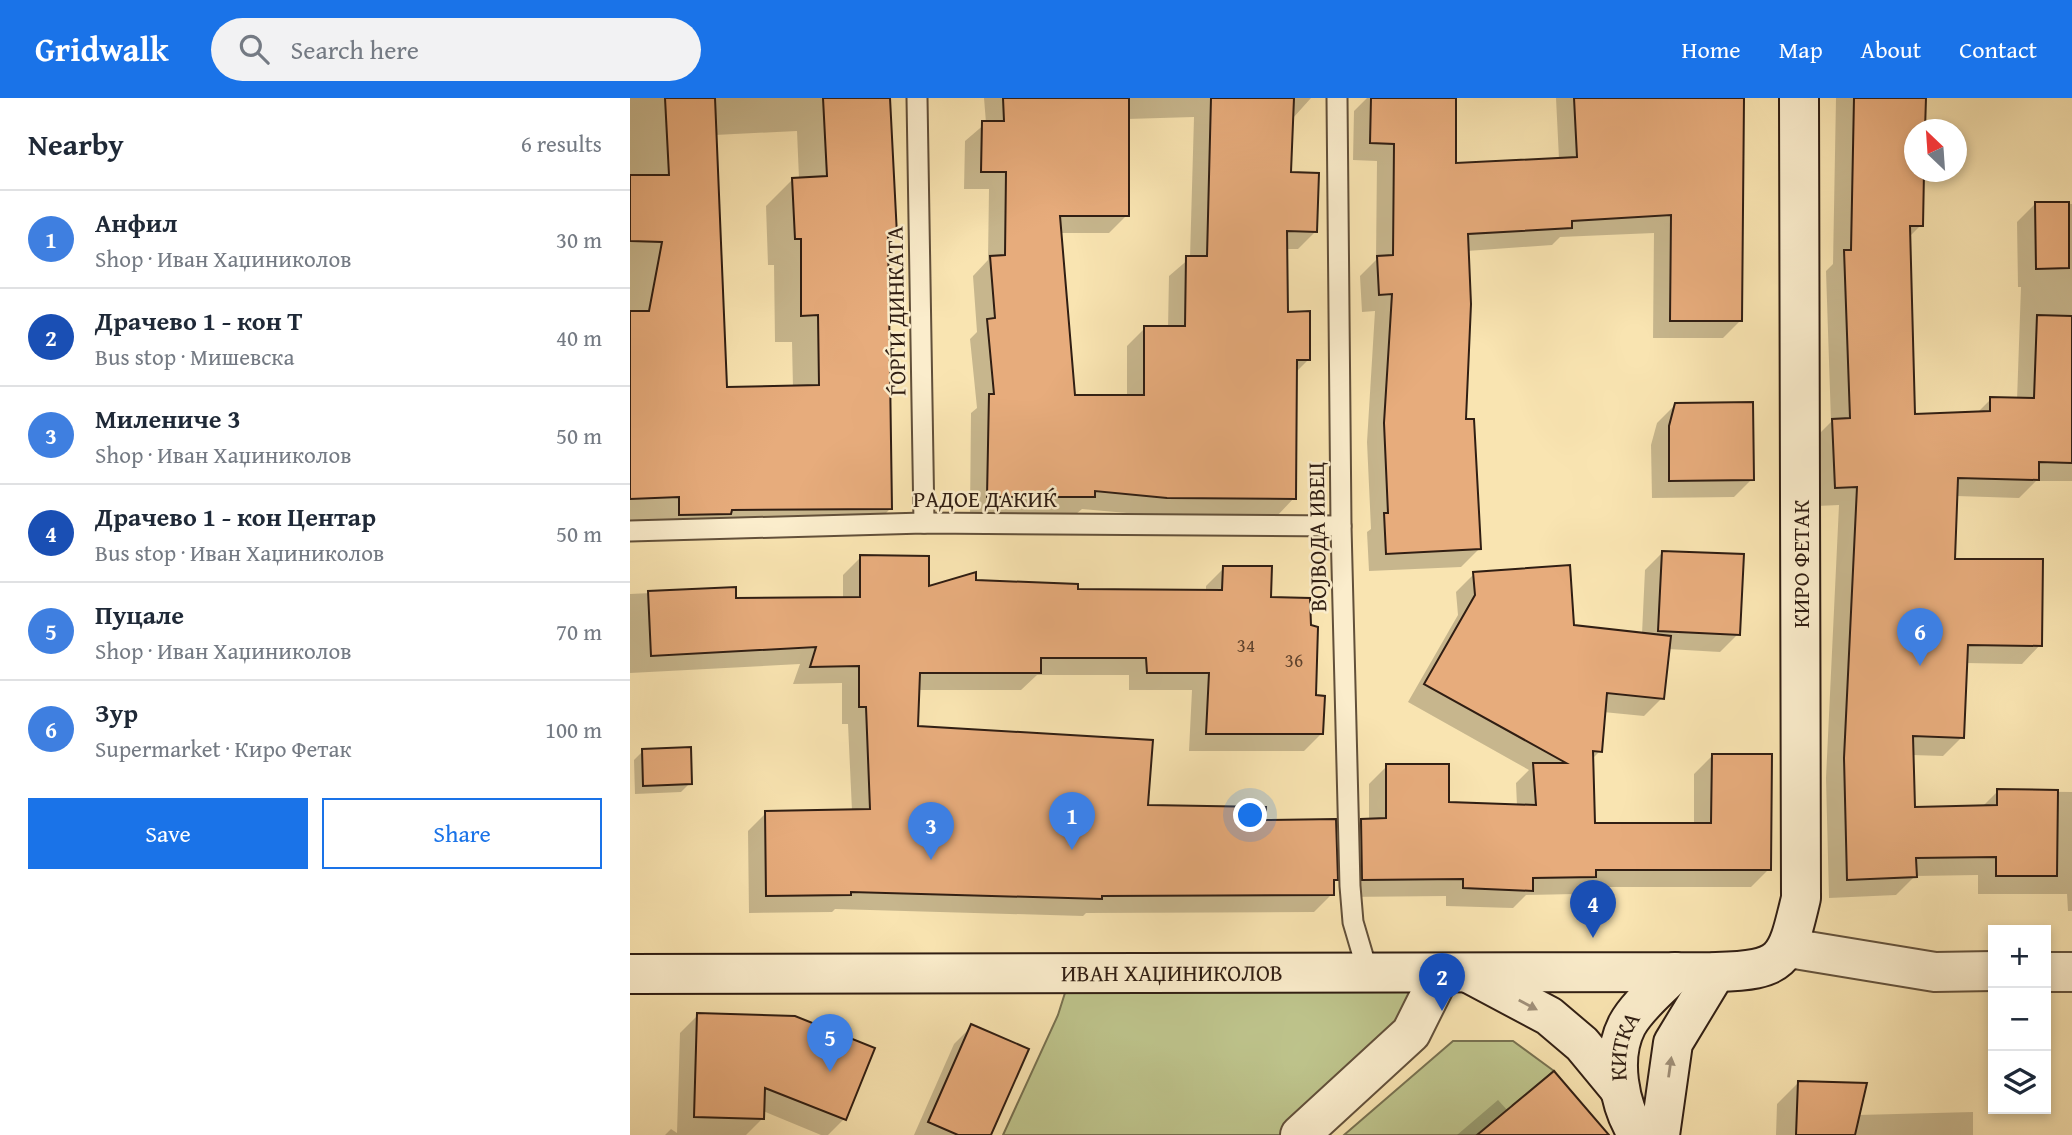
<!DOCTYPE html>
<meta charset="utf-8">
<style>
body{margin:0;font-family:"Gentium Book Plus",serif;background:#f2f2f3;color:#1f2937}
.controls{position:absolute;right:21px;bottom:21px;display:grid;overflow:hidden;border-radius:0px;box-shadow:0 4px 10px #0003}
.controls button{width:63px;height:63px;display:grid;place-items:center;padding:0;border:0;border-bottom:2px solid #e0e1e3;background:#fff;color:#1f2937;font:35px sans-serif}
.compass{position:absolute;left:1274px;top:21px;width:63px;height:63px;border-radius:50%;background:#fff;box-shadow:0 4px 10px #0003;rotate:335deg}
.you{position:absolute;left:621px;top:718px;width:24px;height:24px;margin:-18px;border:5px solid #fff;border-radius:50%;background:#1a73e8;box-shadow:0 0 0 10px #1a73e833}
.badge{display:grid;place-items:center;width:46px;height:46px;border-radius:50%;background:#1a73e8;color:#fff;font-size:23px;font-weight:700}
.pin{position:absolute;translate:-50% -58px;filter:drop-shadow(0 2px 4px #0008)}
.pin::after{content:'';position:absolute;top:37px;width:24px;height:21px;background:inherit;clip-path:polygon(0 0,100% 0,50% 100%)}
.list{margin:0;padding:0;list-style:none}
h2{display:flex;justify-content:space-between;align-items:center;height:91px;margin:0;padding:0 28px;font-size:30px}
h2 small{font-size:23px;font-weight:400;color:#747a83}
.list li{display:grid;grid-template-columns:46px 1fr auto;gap:21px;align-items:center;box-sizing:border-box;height:98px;padding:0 28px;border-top:2px solid #e0e1e3}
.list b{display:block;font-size:26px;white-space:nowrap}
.list p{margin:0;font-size:23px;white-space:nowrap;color:#747a83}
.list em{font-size:23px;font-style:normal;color:#747a83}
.actions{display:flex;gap:14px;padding:21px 28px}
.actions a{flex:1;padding:16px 0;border:2px solid #1a73e8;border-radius:0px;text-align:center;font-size:24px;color:#1a73e8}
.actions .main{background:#1a73e8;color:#fff}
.icon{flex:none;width:38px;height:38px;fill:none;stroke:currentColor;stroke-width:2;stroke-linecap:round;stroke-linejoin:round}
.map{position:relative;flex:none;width:1442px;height:1037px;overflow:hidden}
header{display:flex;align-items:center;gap:42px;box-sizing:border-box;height:98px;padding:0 35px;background:#1a73e8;color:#fff}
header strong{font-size:33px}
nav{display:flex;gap:38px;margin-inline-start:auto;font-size:24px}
.search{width:490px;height:63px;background:#f2f2f3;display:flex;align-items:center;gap:18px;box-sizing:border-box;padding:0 24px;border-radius:38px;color:#747a83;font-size:26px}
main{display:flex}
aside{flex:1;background:#fff}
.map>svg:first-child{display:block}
.green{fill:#bec48c;stroke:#777150;stroke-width:2}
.shadow{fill:#0003;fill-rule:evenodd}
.building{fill:#e7ac7c;stroke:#301e13;stroke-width:2}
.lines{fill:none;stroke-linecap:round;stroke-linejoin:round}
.lane-casing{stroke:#62503a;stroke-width:23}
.street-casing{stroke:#62503a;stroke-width:42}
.secondary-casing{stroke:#301e13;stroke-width:42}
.lane{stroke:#fbedcc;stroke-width:19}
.street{stroke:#fbedcc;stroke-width:38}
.secondary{stroke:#fbedcc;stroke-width:38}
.oneway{fill:#a09079}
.labels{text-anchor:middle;stroke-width:5;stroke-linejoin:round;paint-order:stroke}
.number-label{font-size:19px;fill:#5e422d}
.street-label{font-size:23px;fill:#301e13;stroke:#fbedcc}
</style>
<header>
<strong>Gridwalk</strong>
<div class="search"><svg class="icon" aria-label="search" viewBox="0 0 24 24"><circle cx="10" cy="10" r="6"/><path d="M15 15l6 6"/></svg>Search here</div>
<nav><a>Home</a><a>Map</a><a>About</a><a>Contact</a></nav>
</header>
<main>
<aside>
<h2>Nearby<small>6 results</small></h2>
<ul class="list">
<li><span class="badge" style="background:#3f7fe0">1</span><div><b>Анфил</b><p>Shop · Иван Хаџиниколов</p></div><em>30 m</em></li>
<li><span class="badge" style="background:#1a4fb4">2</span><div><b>Драчево 1 - кон T</b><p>Bus stop · Мишевска</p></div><em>40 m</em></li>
<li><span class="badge" style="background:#3f7fe0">3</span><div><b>Милениче 3</b><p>Shop · Иван Хаџиниколов</p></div><em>50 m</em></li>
<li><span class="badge" style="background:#1a4fb4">4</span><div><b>Драчево 1 - кон Центар</b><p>Bus stop · Иван Хаџиниколов</p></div><em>50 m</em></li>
<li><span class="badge" style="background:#3f7fe0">5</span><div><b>Пуцале</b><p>Shop · Иван Хаџиниколов</p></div><em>70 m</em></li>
<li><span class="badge" style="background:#3f7fe0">6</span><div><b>Зур</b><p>Supermarket · Киро Фетак</p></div><em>100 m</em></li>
</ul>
<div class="actions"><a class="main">Save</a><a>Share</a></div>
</aside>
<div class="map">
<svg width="1442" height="1037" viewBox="0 0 1442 1037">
<rect width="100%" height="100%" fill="#f9e4b1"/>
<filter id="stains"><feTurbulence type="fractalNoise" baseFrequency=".00286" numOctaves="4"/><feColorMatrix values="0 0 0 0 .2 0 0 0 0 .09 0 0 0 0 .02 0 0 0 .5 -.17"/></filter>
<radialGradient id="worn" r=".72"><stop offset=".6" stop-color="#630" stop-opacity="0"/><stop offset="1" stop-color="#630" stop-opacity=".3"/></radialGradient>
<g class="green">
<path d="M811,875L670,1037H373L428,917L441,876Z"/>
<path d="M823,943H883L924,973L883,1007L903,1037H714Z"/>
</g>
<g class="shadow">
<path d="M0,0H259L266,136L256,146L261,410L234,437L76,439L72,442L23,443V425L0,426ZM167,33L169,81H163L136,108L138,167H144L145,244H162L163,290H95L85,37Z"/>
<path d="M354,0H681L663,20L660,75L686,133L668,151H655L656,215L679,261L665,275L664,400L647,418L519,417L452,411L446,416H340L341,315L347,310L340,241L347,234L343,178L358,162L359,91H334L335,43L356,25ZM564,19L560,160L539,178L538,230H515L497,248V299L443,298L429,135H479L497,117V21Z"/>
<path d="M737,0H825L824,67L929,61L926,0H1113L1111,222L1093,240H1023L1024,135L930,139L922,147L837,153L834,323L849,451L831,469L739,473L737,434L741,431L737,344L745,213L732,214L730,178L746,162L747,63L723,62L724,13Z"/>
<path d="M1206,0H1294L1284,32V74H1292L1291,127L1278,140L1284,318L1347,315L1361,301L1387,302L1391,189H1388L1387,124L1406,105L1442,106V383H1406L1389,400L1326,398L1323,463L1410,547L1392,566L1335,565L1332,639L1313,658L1282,657L1283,711L1352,709L1368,693L1442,694V813H1438L1437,796H1348V777L1285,778L1266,797L1199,800L1196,680L1209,407L1187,408L1184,341L1201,324L1196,173L1203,166Z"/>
<path d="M1045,307L1122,381L1104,399L1022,400L1021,347L1027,325Z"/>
<path d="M1033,454L1108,536L1090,554L1038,551L1032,600L1014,618L973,614L970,653L961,662L963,727H1064V676L1082,658L1139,771L1121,789H953L946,796L896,797L883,810L816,808V798L715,799L713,741L731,723L739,722V686L757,668L817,706L887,708L886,685L899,672L778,604L828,517L826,494L844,476L942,529L1012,536L1015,472Z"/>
<path d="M231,459L297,490L344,484L446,492L576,493V488L594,470L639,501L685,599L692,635L674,653H559L562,592H499V577H407L391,592H287L286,629L516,709L634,724L706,781L702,785V796L684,814L456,815L453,818L205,811L202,814L119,815L118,733L136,715L222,713L218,626H212V585L163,586L170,566L0,575V496L104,491V501H213V477Z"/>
<path d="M13,653L60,685L51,694L5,696L4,662Z"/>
<path d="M68,917L214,1021L198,1037H191L133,1013L132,1021L116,1037H35L41,1031L47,1035L50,935Z"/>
<path d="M342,928L359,1037H284L324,946Z"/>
<path d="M1168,985L1228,1017L1343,1014V1037H1146L1147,1006Z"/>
<path d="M868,1002L878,1013L977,1037H827Z"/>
</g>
<g class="building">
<path d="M35,0H85L97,289L189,287L188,217L171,218V141H165L162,80L197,78L193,0H260L267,137H258L262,411L102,412L101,416L49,417V399L0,401V213H19L32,144L0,143V77H39Z"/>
<path d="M373,0H499V118H430L445,297H514V228H555L556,158H577L581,0H664L661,74L689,75L687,134L657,133L658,214L680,213V262H667L666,401L537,400L465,393V399H357L359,296H364L357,221L365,220L360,158L375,157L376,74H351L352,23H374Z"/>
<path d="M741,0H826V65L947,59L944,0H1114L1112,223H1040L1041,117L942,123V130L838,136L841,206L836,321H844L851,451L756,456L754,415H758L754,325L762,196L749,197L747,158L763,157L764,46L740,45Z"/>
<path d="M1224,0H1296L1295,32H1284V74H1294L1293,128H1280L1285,316L1360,313V299L1404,300L1407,217L1442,218V365L1409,364V382L1328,380L1325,461H1413L1412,548L1338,547L1334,640L1283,638L1285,709L1367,707V691L1428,692L1427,778H1366V759L1286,760L1287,779L1217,782L1214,660L1227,389L1205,390L1202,321L1220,320L1214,152H1221Z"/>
<path d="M1405,104H1439V170L1406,171Z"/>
<path d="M1123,304L1124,382L1039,383V328L1045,305Z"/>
<path d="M1032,453L1114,456L1110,537L1028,533Z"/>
<path d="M230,457L299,458V488L346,474V482L448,486V491L592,492L593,468H642L641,499L680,500L681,527L688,529L686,597L695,598L693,636H576L579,575H517L516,560H411V575H290L288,628L523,642L518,707L636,709L635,722L706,721L708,782H704V797L472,798V801L221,794V797L136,798L135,713L240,711L236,609H229V568L180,569L186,549L21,558L18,493L106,489V500L230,499Z"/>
<path d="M940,467L944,527L1041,538L1034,601L977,595L972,654L963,653L965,725H1081L1082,656H1142L1141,772H966V779L903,780V793L833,790V781L732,782L731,721L756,720V666H819V704L906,707L903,665H936L794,586L845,497L843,474Z"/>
<path d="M61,649L62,686L13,688L12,651Z"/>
<path d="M67,915L165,918L245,950L216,1022L135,990L134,1021L64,1019Z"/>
<path d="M341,926L399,951L361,1037H328L298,1024Z"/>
<path d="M924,973L979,1037H847Z"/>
<path d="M1168,983L1237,985L1225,1037H1166Z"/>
</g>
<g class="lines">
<defs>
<g id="lane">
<path d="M287,0L294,425"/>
<path d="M707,0L711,428L720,788L723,824L738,875"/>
<path d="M0,433L294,425L711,428"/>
</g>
<g id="street">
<path d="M1159,850L1305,874L1363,873"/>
<path d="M1416,874H1442"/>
<path d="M670,1037L781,935L811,875"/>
</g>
<g id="secondary">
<path id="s1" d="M0,876L1086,874C1155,872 1156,863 1171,800L1169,0"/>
<path d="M842,877L919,918L952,946L990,992"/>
<path id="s2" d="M1008,1037C989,1008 980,960 997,927C1008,907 1030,890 1045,874"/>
<path d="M1030,1037L1043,945L1086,874"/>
</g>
</defs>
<use href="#lane" class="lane-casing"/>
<use href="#street" class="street-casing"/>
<use href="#secondary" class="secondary-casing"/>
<use href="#lane" class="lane"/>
<use href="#street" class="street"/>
<use href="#secondary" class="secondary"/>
</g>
<defs><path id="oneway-solid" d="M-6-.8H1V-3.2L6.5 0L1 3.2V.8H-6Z" transform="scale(1.75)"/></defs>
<g class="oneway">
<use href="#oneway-solid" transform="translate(898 907) rotate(28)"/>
<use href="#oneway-solid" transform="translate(1040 969) rotate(-82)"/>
</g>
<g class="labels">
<g class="number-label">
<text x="616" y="554">34</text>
<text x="664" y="569">36</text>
</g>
<g class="street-label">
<text transform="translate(266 213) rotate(-91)" y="8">ЃОРЃИ ДИНКАТА</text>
<text x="355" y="409">РАДОЕ ДАКИЌ</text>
<text transform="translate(687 439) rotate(-91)" y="8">ВОЈВОДА ИВЕЦ</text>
<text transform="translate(1171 466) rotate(-90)" y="8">КИРО ФЕТАК</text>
<text dy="8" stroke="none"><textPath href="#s1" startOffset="542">ИВАН ХАЏИНИКОЛОВ</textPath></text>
<text dy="8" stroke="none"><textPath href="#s2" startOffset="93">КИТКА</textPath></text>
</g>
</g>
<rect width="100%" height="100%" filter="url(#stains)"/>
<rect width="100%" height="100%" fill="url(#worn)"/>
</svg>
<div class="controls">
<button>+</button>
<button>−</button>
<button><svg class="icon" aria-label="layers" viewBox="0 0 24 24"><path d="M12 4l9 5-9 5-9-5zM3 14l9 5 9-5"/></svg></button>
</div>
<svg class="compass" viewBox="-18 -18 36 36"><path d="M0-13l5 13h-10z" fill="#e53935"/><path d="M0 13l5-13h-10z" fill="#747a83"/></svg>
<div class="you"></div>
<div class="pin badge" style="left:442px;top:752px;background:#3f7fe0">1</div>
<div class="pin badge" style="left:812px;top:913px;background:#1a4fb4">2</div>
<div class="pin badge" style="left:301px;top:762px;background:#3f7fe0">3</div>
<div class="pin badge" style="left:963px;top:840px;background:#1a4fb4">4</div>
<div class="pin badge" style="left:200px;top:974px;background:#3f7fe0">5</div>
<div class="pin badge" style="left:1290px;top:568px;background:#3f7fe0">6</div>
</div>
</main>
